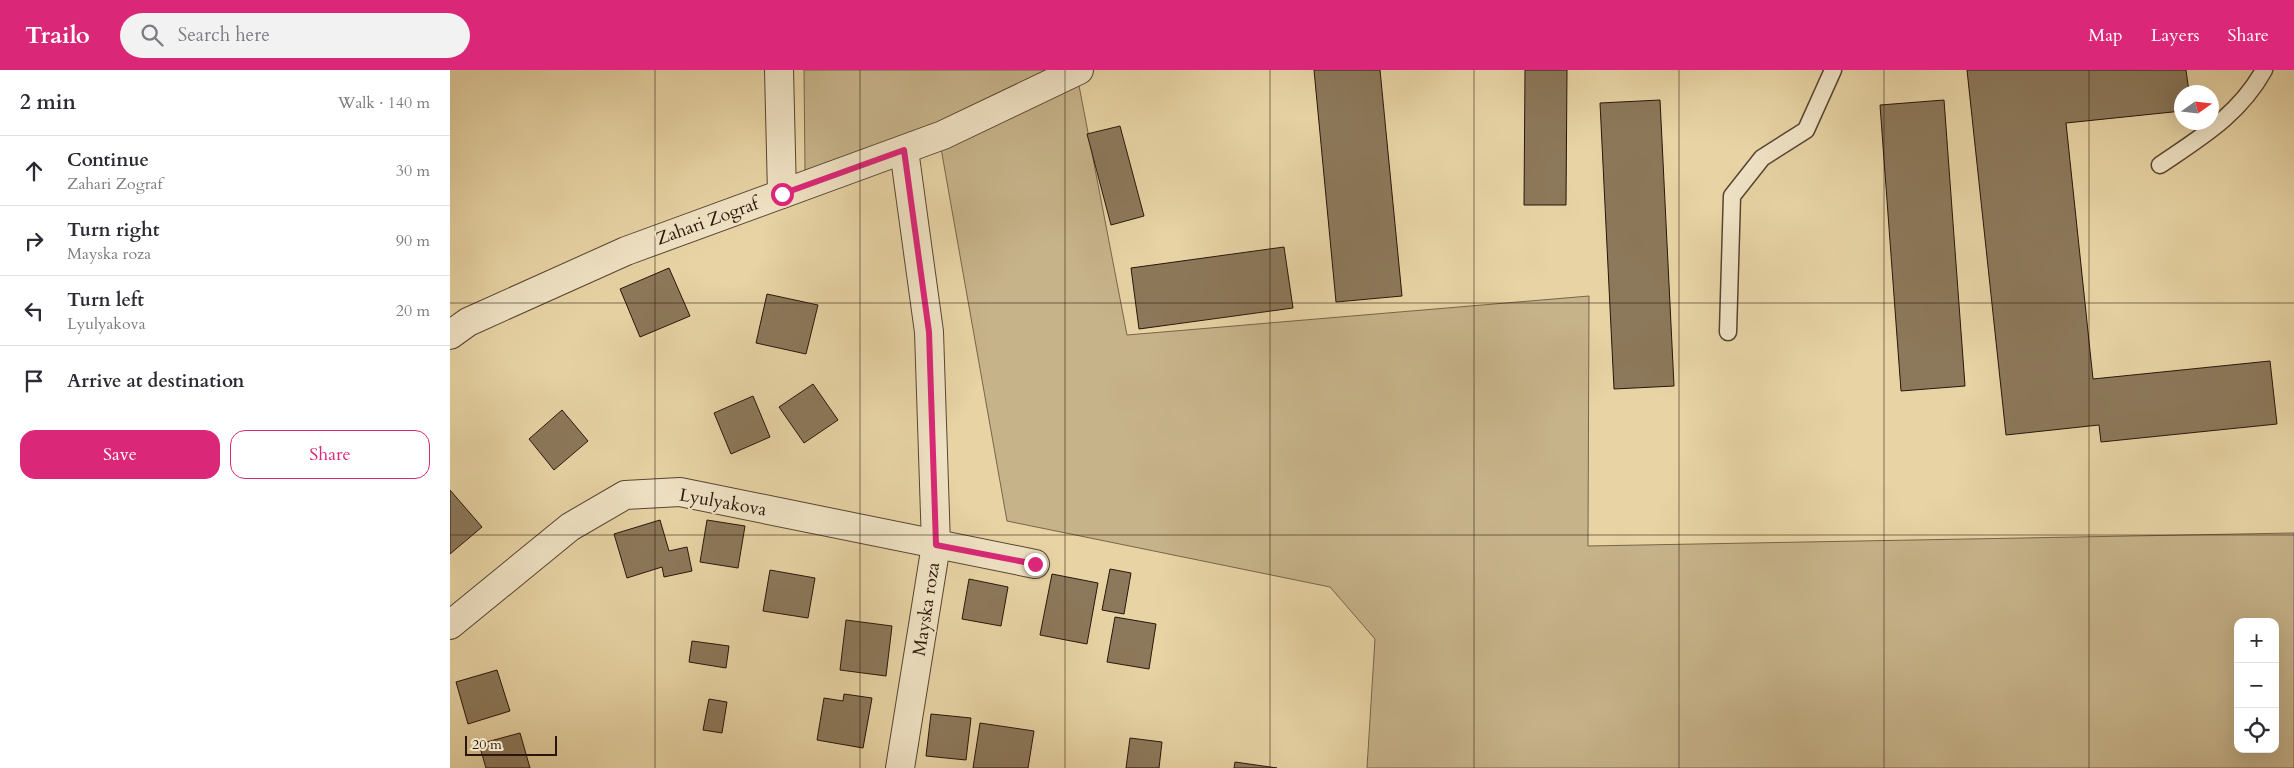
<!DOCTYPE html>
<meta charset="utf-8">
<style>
body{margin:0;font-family:Cardo,serif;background:#f2f2f3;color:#2b2b33}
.controls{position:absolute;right:15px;bottom:15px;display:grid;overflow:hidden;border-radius:10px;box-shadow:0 5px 20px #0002}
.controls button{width:45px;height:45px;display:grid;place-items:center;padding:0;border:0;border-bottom:1px solid #e1e1e2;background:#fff;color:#2b2b33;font:25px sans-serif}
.compass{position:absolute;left:1724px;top:15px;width:45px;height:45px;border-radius:50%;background:#fff;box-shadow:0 5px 20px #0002;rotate:76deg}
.scale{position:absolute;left:15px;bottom:12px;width:92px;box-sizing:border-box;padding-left:5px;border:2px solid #29150a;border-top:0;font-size:14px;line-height:18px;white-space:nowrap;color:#29150a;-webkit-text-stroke:4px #efe2c4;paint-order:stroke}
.stop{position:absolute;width:15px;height:15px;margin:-11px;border:4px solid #db2777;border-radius:50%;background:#fff}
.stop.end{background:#db2777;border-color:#fff;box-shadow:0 1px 5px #0008}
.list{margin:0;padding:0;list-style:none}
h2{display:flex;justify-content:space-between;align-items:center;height:65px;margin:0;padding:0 20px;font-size:21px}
h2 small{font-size:16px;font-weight:400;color:#7c7c81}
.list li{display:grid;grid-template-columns:32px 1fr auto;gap:15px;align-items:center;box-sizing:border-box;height:70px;padding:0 20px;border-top:1px solid #e1e1e2}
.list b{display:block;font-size:19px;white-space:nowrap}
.list p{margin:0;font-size:16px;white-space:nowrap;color:#7c7c81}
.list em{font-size:16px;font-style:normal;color:#7c7c81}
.actions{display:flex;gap:10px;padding:15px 20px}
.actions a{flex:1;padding:11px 0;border:1px solid #db2777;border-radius:15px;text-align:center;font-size:18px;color:#db2777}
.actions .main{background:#db2777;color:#fff}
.icon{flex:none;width:28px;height:28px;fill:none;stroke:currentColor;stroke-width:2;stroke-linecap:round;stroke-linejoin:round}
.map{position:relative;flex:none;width:1844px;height:698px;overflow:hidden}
header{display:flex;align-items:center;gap:30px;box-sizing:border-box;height:70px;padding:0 25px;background:#db2777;color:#fff}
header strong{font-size:24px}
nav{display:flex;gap:28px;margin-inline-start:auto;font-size:18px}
.search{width:350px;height:45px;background:#f2f2f3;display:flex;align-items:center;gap:12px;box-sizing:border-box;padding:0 18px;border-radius:28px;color:#7c7c81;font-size:19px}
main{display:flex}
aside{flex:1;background:#fff}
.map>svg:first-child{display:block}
.green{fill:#c7b38a;stroke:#78644a;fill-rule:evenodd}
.building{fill:#8c785a;stroke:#29150a}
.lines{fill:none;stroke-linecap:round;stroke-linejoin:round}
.service-casing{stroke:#584430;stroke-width:19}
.minor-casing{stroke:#584430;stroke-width:30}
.service{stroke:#efe2c4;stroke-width:16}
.minor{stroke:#efe2c4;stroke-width:28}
.route{stroke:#db2777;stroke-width:6}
.grid{fill:none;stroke:#29150a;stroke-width:1;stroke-opacity:0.55}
.labels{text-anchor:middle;stroke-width:4;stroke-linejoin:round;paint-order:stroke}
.street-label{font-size:18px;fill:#29150a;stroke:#efe2c4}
</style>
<header>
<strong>Trailo</strong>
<div class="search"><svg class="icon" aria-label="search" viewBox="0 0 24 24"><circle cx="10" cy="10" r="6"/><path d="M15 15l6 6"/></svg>Search here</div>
<nav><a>Map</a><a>Layers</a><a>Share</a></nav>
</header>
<main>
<aside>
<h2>2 min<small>Walk · 140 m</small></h2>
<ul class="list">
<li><svg class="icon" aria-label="ahead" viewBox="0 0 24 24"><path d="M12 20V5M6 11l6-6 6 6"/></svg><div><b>Continue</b><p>Zahari Zograf</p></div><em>30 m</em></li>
<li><svg class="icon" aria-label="right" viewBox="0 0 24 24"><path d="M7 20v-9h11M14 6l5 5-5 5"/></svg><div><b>Turn right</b><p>Mayska roza</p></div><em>90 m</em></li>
<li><svg class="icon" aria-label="left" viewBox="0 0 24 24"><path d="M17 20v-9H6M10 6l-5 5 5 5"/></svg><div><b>Turn left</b><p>Lyulyakova</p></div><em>20 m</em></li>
<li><svg class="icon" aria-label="arrive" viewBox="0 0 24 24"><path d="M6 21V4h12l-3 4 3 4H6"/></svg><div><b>Arrive at destination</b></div></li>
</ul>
<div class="actions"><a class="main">Save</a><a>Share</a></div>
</aside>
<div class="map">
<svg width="1844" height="698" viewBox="0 0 1844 698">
<rect width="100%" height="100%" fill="#e7d3a4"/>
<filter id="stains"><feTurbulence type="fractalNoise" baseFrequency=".004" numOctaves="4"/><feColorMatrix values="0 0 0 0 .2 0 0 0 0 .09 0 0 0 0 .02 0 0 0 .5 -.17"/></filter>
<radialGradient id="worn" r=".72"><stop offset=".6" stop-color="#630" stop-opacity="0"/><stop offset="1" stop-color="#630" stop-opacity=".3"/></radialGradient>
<path class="green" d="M354,0H626L677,265L1139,226L1138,476L1844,463V698H917L925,569L880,517L557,451L489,67L355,100ZM1788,552H1825V679H1788Z"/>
<g class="building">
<path d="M864,0H930L952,226L886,232Z"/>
<path d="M1075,0H1117L1116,135H1074Z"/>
<path d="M1517,0H1736L1739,22H1732V41L1616,53L1643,309L1820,291L1827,354L1651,372L1649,355L1556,365Z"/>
<path d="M1210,30L1224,316L1164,319L1150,33Z"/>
<path d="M1494,30L1515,316L1451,321L1430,35Z"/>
<path d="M670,56L694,146L661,155L637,64Z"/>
<path d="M834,177L843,238L689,259L681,198Z"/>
<path d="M219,198L240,246L190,267L170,219Z"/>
<path d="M317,224L368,235L356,284L306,273Z"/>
<path d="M363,314L388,350L354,373L329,337Z"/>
<path d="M303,326L320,367L281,384L264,343Z"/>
<path d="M112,340L138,371L104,400L79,369Z"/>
<path d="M0,420L32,457L0,484Z"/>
<path d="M210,450L219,481L237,477L242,501L214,507L212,497L177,508L164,464Z"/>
<path d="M257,450L295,456L288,498L250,492Z"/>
<path d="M660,499L681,503L674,544L652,540Z"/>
<path d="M320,500L365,508L358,548L313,541Z"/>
<path d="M602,504L648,513L637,574L590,565Z"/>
<path d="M519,509L558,517L551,556L512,549Z"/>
<path d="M665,547L706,554L699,599L657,592Z"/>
<path d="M396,550L442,556L436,606L390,600Z"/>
<path d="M242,571L279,576L276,598L239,592Z"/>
<path d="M47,600L60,641L18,654L6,612Z"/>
<path d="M394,624L422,628L413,678L367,670L374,628L393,631Z"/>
<path d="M259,629L277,632L272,663L253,660Z"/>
<path d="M481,644L521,648L516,690L476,686Z"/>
<path d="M530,653L584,661L578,698H523Z"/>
<path d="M70,663L80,698H36L29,674Z"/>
<path d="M680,668L712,672L709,698H676Z"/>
<path d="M785,692L827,698H784Z"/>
</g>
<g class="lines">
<defs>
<g id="service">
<path d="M1710,95C1751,67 1789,45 1814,0"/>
<path d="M1278,262L1282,126L1312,88L1356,60L1383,0"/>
</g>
<g id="minor">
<path d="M329,0L332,124"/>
<path d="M0,265L18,252L176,181L493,65L629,0"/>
<path d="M0,555L120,457L175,425L230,422L585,494"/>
<path d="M450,698L486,475L479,262L454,80"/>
</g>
</defs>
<use href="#service" class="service-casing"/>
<use href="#minor" class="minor-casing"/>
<use href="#service" class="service"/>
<use href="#minor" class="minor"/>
</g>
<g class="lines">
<path class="route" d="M332,124L454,80L479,262L486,475L585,494"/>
</g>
<path class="grid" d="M205,0V698M410,0V698M615,0V698M820,0V698M1024,0V698M1229,0V698M1434,0V698M1639,0V698M0,233H1844M0,465H1844"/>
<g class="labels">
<g class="street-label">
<text transform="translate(257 151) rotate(-20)" y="6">Zahari Zograf</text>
<text transform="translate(273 432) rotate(10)" y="6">Lyulyakova</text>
<text transform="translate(476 539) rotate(-81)" y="6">Mayska roza</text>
</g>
</g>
<rect width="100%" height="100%" filter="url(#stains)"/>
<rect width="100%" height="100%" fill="url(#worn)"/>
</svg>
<div class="controls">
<button>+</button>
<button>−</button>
<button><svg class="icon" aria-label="locate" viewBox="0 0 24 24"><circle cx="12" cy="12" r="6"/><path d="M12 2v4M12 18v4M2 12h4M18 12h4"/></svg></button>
</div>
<svg class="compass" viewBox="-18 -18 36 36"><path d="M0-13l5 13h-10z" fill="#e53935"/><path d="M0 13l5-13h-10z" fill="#7c7c81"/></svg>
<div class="scale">20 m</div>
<div class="stop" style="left:332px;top:124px"></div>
<div class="stop end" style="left:585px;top:494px"></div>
</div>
</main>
